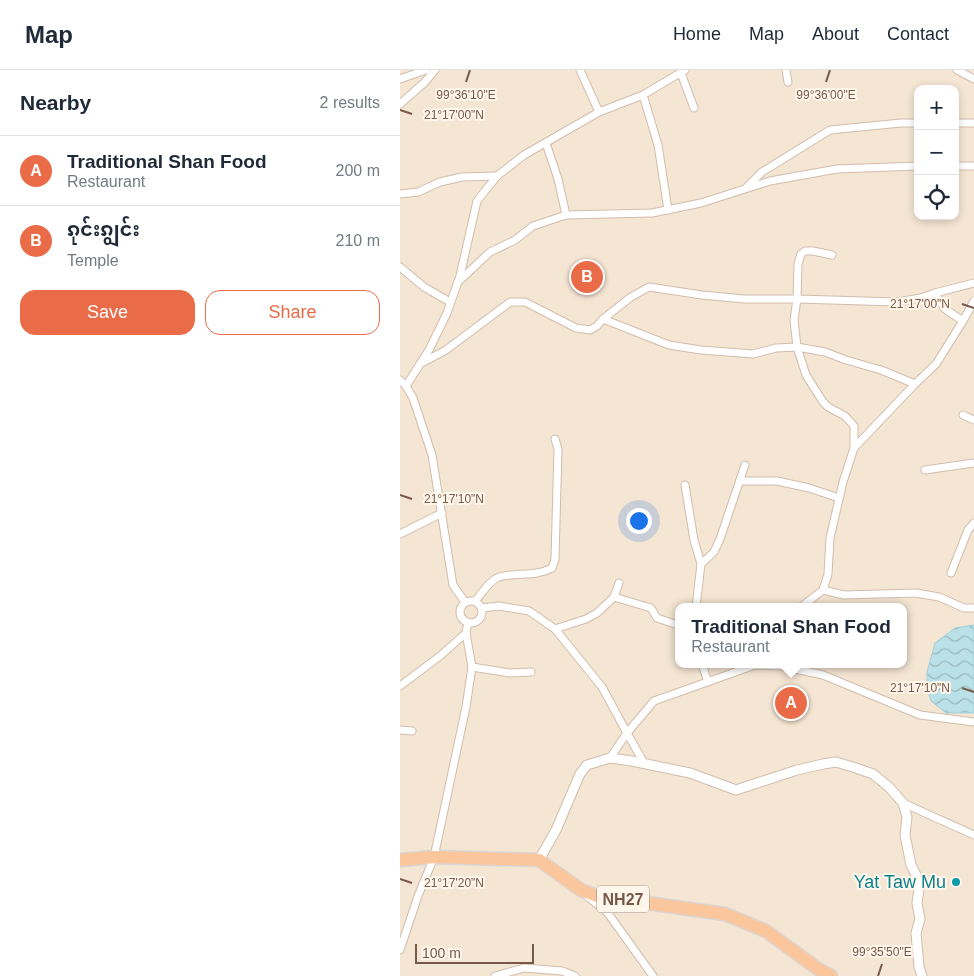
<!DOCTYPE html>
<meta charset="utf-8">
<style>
body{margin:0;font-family:Arial,"Noto Sans Myanmar",sans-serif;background:#f2f2f3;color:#1f2937}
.controls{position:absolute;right:15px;top:15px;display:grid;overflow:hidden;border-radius:10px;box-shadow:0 2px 8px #0003}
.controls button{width:45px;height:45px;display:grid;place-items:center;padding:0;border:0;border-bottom:1px solid #e0e1e3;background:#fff;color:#1f2937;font:25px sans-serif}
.scale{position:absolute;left:15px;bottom:12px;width:119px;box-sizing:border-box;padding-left:5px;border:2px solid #775949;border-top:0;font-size:14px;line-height:18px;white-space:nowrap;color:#775949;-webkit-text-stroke:4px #fff7ec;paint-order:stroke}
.you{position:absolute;left:238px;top:450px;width:18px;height:18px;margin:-12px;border:4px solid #fff;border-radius:50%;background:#1a73e8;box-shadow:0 0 0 8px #1a73e833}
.badge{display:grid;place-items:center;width:32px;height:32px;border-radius:50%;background:#ea6b47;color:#fff;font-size:16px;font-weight:700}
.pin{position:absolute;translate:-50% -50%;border:2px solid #fff;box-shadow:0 1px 5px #0006}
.popup{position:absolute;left:275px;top:533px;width:232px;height:65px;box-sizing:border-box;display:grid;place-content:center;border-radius:10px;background:#fff;filter:drop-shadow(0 1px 4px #0005);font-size:16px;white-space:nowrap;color:#747a83}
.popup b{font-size:19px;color:#1f2937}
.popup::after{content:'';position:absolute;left:50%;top:100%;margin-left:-10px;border:10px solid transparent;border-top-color:#fff}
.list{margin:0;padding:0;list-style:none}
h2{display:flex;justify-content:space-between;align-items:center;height:65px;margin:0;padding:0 20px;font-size:21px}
h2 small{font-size:16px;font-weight:400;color:#747a83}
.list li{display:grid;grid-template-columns:32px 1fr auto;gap:15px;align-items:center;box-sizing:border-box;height:70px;padding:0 20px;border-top:1px solid #e0e1e3}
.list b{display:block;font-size:19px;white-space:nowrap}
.list p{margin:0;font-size:16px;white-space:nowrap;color:#747a83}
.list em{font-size:16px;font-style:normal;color:#747a83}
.actions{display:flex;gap:10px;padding:15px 20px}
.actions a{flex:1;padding:11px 0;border:1px solid #ea6b47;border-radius:15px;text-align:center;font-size:18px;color:#ea6b47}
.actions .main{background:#ea6b47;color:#fff}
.icon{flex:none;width:28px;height:28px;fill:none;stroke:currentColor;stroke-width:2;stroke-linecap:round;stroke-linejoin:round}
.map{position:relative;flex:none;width:574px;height:906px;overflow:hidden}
header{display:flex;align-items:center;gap:30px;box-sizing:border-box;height:70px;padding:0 25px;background:#fff;border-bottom:1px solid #e0e1e3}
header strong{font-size:24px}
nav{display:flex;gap:28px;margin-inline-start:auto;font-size:18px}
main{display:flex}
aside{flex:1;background:#fff}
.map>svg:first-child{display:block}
.residential{fill:#f5e5d3;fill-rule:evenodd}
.water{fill:url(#water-waves);stroke:#9fd0d9}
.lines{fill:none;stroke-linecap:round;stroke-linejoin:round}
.minor-casing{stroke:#d1bdad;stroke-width:9}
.tertiary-casing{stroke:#d1bdad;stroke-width:11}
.trunk-casing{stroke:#dcd4d0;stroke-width:15}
.minor{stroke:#fff;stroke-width:7}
.tertiary{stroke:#fff;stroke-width:9}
.trunk{stroke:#fbc69b;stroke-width:12}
.ticks{fill:none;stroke:#775949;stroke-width:2}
.culture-dot{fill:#0f9aa8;stroke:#fff7ec;stroke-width:2}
.labels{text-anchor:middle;stroke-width:4;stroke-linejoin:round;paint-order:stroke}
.shield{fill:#fff7ec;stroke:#a0887a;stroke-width:1}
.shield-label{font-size:16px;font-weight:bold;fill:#775949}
.culture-label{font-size:18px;fill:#0d838f;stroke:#fff7ec;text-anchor:end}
.ticks-label{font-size:12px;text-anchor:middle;fill:#775949;stroke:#fff7ec;stroke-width:4;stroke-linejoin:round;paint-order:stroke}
</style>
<header>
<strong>Map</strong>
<nav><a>Home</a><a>Map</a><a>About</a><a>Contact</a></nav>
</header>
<main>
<aside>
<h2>Nearby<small>2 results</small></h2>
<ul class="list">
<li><span class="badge">A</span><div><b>Traditional Shan Food</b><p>Restaurant</p></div><em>200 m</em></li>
<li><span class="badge">B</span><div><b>ၵုင်းၵျွင်း</b><p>Temple</p></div><em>210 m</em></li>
</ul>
<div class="actions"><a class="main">Save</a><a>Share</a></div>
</aside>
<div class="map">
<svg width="574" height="906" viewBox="0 0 574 906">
<defs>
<pattern id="water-waves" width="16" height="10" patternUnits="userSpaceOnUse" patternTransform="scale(1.25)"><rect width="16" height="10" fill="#b9e1e7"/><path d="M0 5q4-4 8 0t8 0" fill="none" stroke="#9bb9bd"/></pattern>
</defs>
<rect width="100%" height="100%" fill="#fdf4e5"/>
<path class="residential" d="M0,0H574V906H0ZM518,19H555V146H518ZM278,537H504V594H278Z"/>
<path class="water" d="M574,555V643H546L531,631L527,617V602L535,573L555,558Z"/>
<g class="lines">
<defs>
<g id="minor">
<path d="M180,0L199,42"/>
<path d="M386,0L388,12"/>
<path d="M557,0L574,9"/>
<path d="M281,3L294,38"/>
<path d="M0,9L26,0"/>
<path d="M243,25L258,75L268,140"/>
<path d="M0,34L24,13L35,0"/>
<path d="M555,53H574"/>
<path d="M146,73L158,109L166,145"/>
<path d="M555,96H574"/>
<path d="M347,117L362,102L430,60L501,53H518"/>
<path d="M0,124L18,122L40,112L62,107L97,106"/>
<path d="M432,185L413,181H405L401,184L398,194L397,229L394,250L397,277L406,305L423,332L428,337L445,346L454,356V378"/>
<path d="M0,197L24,217L50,232"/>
<path d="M58,212L90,182L115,170L133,156L166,145L252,143L301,133L370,111L437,99L518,96"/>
<path d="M535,223L574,213"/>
<path d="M203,249L269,275L301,280L353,284L376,278L397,277L425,282L446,290L481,300L515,314"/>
<path d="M20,294L46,280L110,232H125L176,258L190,260L197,256L203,249L231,227L249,217L302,225L344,229H397L497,232L521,228L535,223L545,239L563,251"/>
<path d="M0,310L6,316L13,328L32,385L53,515L65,532"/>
<path d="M6,316L29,280L47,243L60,206L77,131L97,106L124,85L199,42L243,25L285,0"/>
<path d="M563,345L574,350"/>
<path d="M525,400L574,393"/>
<path d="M340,411H377L409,418L439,428"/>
<path d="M285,415L294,470L301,494L296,537"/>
<path d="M0,464L42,443"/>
<path d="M301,494L314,482L320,469L345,395"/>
<path d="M551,503L568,460L574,453"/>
<path d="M219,513L214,527L251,538L257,548L278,555"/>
<path d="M423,520L444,525L516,523L539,527L564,538H574"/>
<circle cx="71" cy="542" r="11"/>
<path d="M75,531C82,524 88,512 97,508C113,501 134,508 152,498L155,489L158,379L155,369"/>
<path d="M401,537L423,520L428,504L430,468L443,412L454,378L515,314L536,294L563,251L574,231"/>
<path d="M82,538L99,536L129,541L155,559L202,617L227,663L210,688"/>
<path d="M155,559L186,549L197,543L214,527"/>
<path d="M302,594L308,612"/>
<path d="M72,597L110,603L131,602"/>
<path d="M0,616L40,586L66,563"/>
<path d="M0,660L12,661"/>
<path d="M244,693L227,663L254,631L355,595L381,596L423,605L520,645L574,652"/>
<path d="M503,733L574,765"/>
<path d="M188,827L207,842L253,906"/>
<path d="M0,880L18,826L34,787L66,637L72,597L66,563L68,552"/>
<path d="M95,906L124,898L162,901L175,906"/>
</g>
<path id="tertiary" d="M139,790L156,760L180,704L187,695L210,688L232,691L290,703L336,720L397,700L423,694L436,692L456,698L473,704L489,717L503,733L507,747L505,765L511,795L520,813L517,833L520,849L516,863L519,897L522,906"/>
<path id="trunk" d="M0,790L34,787L139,790L181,820L197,826L325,844L366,861L418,899L431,906"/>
</defs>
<use href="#minor" class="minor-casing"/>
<use href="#tertiary" class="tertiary-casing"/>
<use href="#trunk" class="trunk-casing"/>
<use href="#minor" class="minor"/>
<use href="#tertiary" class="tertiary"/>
<use href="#trunk" class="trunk"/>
</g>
<path class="ticks" d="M66,12L70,0M426,12L430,0M0,40L12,44M562,234L574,238M0,425L12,429M562,618L574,622M0,809L12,813M478,906L482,894"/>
<circle class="culture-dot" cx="556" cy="812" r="5"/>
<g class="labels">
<rect class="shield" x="197" y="815.5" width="52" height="27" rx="4"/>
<g class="shield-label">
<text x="223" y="835">NH27</text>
</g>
<g class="culture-label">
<text x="546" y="818">Yat Taw Mu</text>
</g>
</g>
<g class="ticks-label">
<text x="66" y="29">99°36'10"E</text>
<text x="426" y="29">99°36'00"E</text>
<text x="54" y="49">21°17'00"N</text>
<text x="520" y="238">21°17'00"N</text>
<text x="54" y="433">21°17'10"N</text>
<text x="520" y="622">21°17'10"N</text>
<text x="54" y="817">21°17'20"N</text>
<text x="482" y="886">99°35'50"E</text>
</g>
</svg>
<div class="controls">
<button>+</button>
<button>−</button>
<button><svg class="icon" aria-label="locate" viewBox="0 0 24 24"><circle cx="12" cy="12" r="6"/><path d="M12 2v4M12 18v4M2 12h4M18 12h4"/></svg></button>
</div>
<div class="scale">100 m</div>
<div class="you"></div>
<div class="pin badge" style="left:391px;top:633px">A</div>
<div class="popup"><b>Traditional Shan Food</b>Restaurant</div>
<div class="pin badge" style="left:187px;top:207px">B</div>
</div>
</main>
